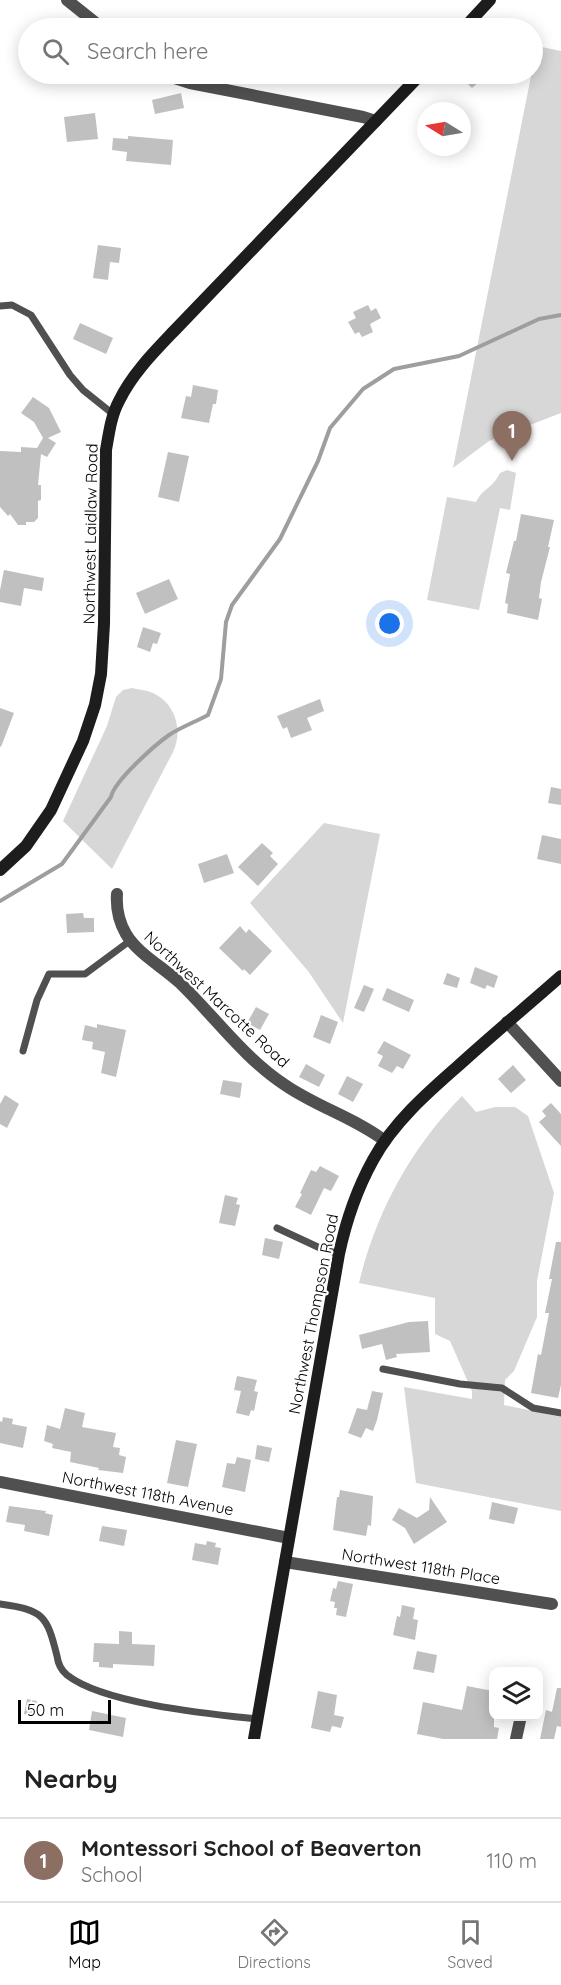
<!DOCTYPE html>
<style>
body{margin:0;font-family:Quicksand,sans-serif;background:#f2f2f2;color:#222}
.controls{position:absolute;right:18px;bottom:18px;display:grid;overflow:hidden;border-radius:12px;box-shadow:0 3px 15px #0003}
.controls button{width:54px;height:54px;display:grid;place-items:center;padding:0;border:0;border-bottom:2px solid #e0e0e0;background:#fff;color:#222;font:30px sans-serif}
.compass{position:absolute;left:417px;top:102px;width:54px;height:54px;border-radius:50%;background:#fff;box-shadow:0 3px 15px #0003;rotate:281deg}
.scale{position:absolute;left:18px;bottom:15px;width:93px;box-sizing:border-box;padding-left:6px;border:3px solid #000;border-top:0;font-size:16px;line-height:21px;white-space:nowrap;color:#000;-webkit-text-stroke:4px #fff;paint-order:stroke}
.you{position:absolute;left:390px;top:624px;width:21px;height:21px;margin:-15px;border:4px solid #fff;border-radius:50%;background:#1a73e8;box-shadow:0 0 0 9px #1a73e833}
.badge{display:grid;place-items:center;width:39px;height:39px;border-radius:50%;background:#000;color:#fff;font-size:20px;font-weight:700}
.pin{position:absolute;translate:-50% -50px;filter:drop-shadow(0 2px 3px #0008)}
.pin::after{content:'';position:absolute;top:32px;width:21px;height:18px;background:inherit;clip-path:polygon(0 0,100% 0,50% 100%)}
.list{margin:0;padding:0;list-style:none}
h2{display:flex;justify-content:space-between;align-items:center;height:78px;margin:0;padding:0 24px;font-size:26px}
h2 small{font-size:20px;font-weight:400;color:#767676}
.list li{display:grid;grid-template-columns:39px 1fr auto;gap:18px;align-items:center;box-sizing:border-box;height:84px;padding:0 24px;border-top:2px solid #e0e0e0}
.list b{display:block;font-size:22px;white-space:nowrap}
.list p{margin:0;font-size:20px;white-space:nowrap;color:#767676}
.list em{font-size:20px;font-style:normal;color:#767676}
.icon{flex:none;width:33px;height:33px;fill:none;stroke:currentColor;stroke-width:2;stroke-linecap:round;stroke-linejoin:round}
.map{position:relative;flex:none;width:561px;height:1739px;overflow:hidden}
.search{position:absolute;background:#fff;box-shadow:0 3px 15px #0003;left:18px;right:18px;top:18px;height:66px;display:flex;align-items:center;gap:15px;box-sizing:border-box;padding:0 21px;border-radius:33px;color:#767676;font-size:22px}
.sheet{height:162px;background:#fff}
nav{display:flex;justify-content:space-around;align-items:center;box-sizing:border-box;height:84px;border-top:2px solid #e0e0e0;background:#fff;font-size:16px;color:#767676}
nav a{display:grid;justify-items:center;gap:3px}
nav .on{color:#000}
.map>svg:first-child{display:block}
.green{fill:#d7d7d7}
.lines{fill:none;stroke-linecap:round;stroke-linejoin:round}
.stream{stroke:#9e9e9e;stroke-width:4}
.building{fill:#c0c0c0}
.lane{stroke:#505050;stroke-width:7}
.street{stroke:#505050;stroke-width:12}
.secondary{stroke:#1d1d1d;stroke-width:12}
.labels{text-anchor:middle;stroke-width:4.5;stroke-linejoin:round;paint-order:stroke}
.street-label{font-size:16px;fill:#000;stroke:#fff}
</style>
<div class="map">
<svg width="561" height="1739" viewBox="0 0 561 1739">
<rect width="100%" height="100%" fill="#fff"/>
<g class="green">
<path d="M537,46L561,51V413L489,441L453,468Z"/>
<path d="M507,470L516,473L510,510L500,508L479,610L427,600L447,497L476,502C483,488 492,489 500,473Z"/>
<path d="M132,688C139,690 148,690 155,694C176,705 183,731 173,752L112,869L63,821L107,726L116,697L123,690Z"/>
<path d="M324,823L380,834L343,1023L308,971L250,903Z"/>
<path d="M462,1096L476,1112L495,1107H515L528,1116L554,1193L537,1281V1317L514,1371L505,1380L504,1405L561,1417V1511L416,1483L404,1387L472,1399V1391L450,1341L435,1334V1298L359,1283C376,1212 411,1148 462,1096Z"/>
</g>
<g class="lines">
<path class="stream" d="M0,901L62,864L111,797C114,781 155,745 169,735C181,727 195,722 208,715L221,679L226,622L232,605L280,539L318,461L330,428L363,389L394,369L459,356L539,319L561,315"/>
</g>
<g class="building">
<path d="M458,74H488L472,88Z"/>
<path d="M181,93L184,108L155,114L152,100Z"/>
<path d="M95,113L98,139L67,142L64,117Z"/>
<path d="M128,136L173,140L171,165L126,161L127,152L112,150L113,138L128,139Z"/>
<path d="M98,245L121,248L119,263L110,262L108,280L93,278Z"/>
<path d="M368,305L371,311L376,308L381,318L370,324L373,332L362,337L359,332L355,334L348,322L356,318L353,312Z"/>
<path d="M80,323L113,338L106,354L73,339Z"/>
<path d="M193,385L218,390L216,404H213L209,423L181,418L186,396L191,397Z"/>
<path d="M33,397L49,408L61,432L48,438L56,443L47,457L41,454L38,485H41V500L38,501V518L34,522H26V525H18L10,514L8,516L0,507V451L21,452V447L37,448L43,438L34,422L21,413Z"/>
<path d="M168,452L189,456L179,502L158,497Z"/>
<path d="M521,514L554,520L548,547H550L541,582L539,598L542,599L538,620L507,613L508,604L505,603L510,574L506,573L514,541H516Z"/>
<path d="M4,570L44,578L42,591L24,588L21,606L0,602V590Z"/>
<path d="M169,579L178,599L145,614L136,593Z"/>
<path d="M143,627L161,633L157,644L153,643L150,652L137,647Z"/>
<path d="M320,699L324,711L307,718L312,730L291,738L287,727L283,729L277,716Z"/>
<path d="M0,708L14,713L1,747L0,746Z"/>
<path d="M551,787L561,789V805L548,803Z"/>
<path d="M542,835L561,839V864L537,859Z"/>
<path d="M262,843L273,853L270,856L278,864L258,886L238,867Z"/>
<path d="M227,854L234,873L204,883L198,864Z"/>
<path d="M83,913L84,918H94V932L67,933L66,914Z"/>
<path d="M240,926L246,933L249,929L272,951L250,975L244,969L243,971L219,948Z"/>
<path d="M475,967L498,976L494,988L487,985L485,989L470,983Z"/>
<path d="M447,973L460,978L457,988L443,984Z"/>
<path d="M364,985L374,989L364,1012L354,1008Z"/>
<path d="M387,988L414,1000L409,1012L382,1000Z"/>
<path d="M256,1007L269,1014L260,1030L247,1023Z"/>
<path d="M321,1015L338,1022L330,1044L313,1037Z"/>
<path d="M97,1024L126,1030L116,1077L101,1073L105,1052L92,1049L93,1042L82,1040L85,1025L97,1028Z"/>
<path d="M384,1041L411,1055L403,1069L397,1066L392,1073L378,1066L383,1056L377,1053Z"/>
<path d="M306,1064L325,1075L319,1087L299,1077Z"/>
<path d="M513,1065L526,1080L511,1093L498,1079Z"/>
<path d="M347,1076L363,1084L353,1102L338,1094Z"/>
<path d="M223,1080L242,1083L240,1098L220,1094Z"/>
<path d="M5,1095L19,1104L7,1128L0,1124V1104Z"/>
<path d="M551,1103L561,1114V1146L539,1122L546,1116L542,1111Z"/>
<path d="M320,1166L339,1176L331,1191L324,1188L311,1215L295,1207L302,1194L300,1193L311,1170L316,1172Z"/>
<path d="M225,1195L238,1198L236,1204L240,1205L235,1226L219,1223Z"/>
<path d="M265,1238L283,1242L279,1259L262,1255Z"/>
<path d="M556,1242H561V1385L558,1398L531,1393L538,1354L541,1355L549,1313H545L552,1279H549Z"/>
<path d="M428,1321L430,1352L396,1354L397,1357L386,1360L382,1344L362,1349L359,1335L409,1322Z"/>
<path d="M237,1376L257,1380L254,1391L258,1392L254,1411L251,1410L249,1416L236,1413L241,1391L234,1390Z"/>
<path d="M372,1391L383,1393L377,1420L373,1431L366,1428L361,1438L348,1433L357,1408L367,1410Z"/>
<path d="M65,1408L85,1413L82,1427L116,1433L113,1447L120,1448L119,1455L126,1457L123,1473L98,1470L99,1468L70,1462L71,1452L52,1448L53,1444L44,1441L47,1425L60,1429Z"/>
<path d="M3,1417L13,1419L12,1424L27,1427L23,1448L0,1443V1421L2,1422Z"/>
<path d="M176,1440L197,1444L188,1487L167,1483Z"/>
<path d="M257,1445L272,1448L269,1462L255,1459Z"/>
<path d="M237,1457L251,1460L245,1492L222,1487L227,1463L235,1464Z"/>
<path d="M340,1490L373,1496L371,1526L368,1525L366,1536L333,1530L337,1497H339Z"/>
<path d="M430,1497L447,1522L414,1544L405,1528L392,1520L399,1508L417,1518L429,1510Z"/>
<path d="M492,1502L518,1508L514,1524L489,1519Z"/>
<path d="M9,1506L46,1511L45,1513L53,1515L49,1536L24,1531L25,1525L6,1522Z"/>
<path d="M102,1526L127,1530L124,1546L99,1541Z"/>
<path d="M207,1541L216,1543L215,1547L221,1548L218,1565L192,1560L195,1543L206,1545Z"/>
<path d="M338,1581L353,1584L346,1617L336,1615L337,1608H334L335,1602L330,1601L333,1588L336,1589Z"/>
<path d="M402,1605L415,1608L413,1619L418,1620L415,1640L393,1635L397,1616L400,1617Z"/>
<path d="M119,1631L132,1632V1644L155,1645L154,1666L113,1664V1668L99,1667V1662H93L94,1643L119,1644Z"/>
<path d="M417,1651L437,1655L434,1673L413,1669Z"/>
<path d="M467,1686L493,1691L491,1700L494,1701V1727L499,1728L497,1739H443L417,1734L423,1702L462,1710Z"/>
<path d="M557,1688H561V1727L557,1726L554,1739H540L546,1710L552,1712Z"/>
<path d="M318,1691L337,1695L334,1715L344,1717L341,1728L332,1726L330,1732L311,1728Z"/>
<path d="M27,1699L37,1701L34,1716L24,1714Z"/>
<path d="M92,1711L126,1718L123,1737L89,1730Z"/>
</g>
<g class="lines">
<g class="lane">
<path d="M0,306L12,305L31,315L70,375L83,390L113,414"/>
<path d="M23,1051L37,1000L49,974H85L131,940"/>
<path d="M277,1228L320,1248L339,1254"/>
<path d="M383,1369L460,1384L502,1388L533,1408L561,1413"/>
<path d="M0,1604C43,1610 47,1615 57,1656C58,1664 61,1670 67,1675C104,1704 210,1714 257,1719"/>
</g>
<g class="street">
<path d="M67,0L102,28"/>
<path d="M162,74L190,83L363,117L376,121"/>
<path d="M117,894C116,908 119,922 126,934C138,954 163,967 180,983C215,1017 244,1058 285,1085C317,1107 355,1118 385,1141"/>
<path d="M507,1022L561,1081"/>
<path d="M0,1482L289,1538"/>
<path d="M285,1562L552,1604"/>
<path d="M516,1739L521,1716"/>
</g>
<g class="secondary">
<path d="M464,28L490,0"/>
<path d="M0,870L26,846L51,810L83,741L95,705L101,674L104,624L106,450C109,433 111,416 119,401C132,374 154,352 174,331L421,74"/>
<path d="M254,1739L339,1254C346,1221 357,1189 373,1160C393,1123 427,1093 458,1066C492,1035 527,1006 561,976"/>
</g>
</g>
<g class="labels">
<g class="street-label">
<text transform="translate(90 534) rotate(-89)" y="6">Northwest Laidlaw Road</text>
<text transform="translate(217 999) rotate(43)" y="6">Northwest Marcotte Road</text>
<text transform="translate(313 1314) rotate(-79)" y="6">Northwest Thompson Road</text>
<text transform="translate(148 1493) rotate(11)" y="6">Northwest 118th Avenue</text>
<text transform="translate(421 1566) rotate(9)" y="6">Northwest 118th Place</text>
</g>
</g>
</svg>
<div class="controls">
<button><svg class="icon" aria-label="layers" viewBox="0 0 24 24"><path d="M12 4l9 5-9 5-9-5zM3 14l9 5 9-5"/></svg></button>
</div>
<svg class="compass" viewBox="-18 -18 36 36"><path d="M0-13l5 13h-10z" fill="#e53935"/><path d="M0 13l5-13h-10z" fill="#767676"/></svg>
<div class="scale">50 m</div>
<div class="you"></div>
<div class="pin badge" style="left:512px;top:461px;background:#8d6e63">1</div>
<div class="search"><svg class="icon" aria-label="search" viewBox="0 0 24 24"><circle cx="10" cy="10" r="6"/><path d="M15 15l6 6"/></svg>Search here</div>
</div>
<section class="sheet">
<h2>Nearby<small></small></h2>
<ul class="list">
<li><span class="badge" style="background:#8d6e63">1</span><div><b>Montessori School of Beaverton</b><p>School</p></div><em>110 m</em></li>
</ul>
</section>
<nav>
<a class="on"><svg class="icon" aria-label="map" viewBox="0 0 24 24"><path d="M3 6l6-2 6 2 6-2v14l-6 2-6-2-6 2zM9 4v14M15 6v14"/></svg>Map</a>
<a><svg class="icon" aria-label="directions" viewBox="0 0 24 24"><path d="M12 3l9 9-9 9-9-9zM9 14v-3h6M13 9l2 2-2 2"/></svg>Directions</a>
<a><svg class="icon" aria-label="saved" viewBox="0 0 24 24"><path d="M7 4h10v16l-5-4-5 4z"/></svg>Saved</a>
</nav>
